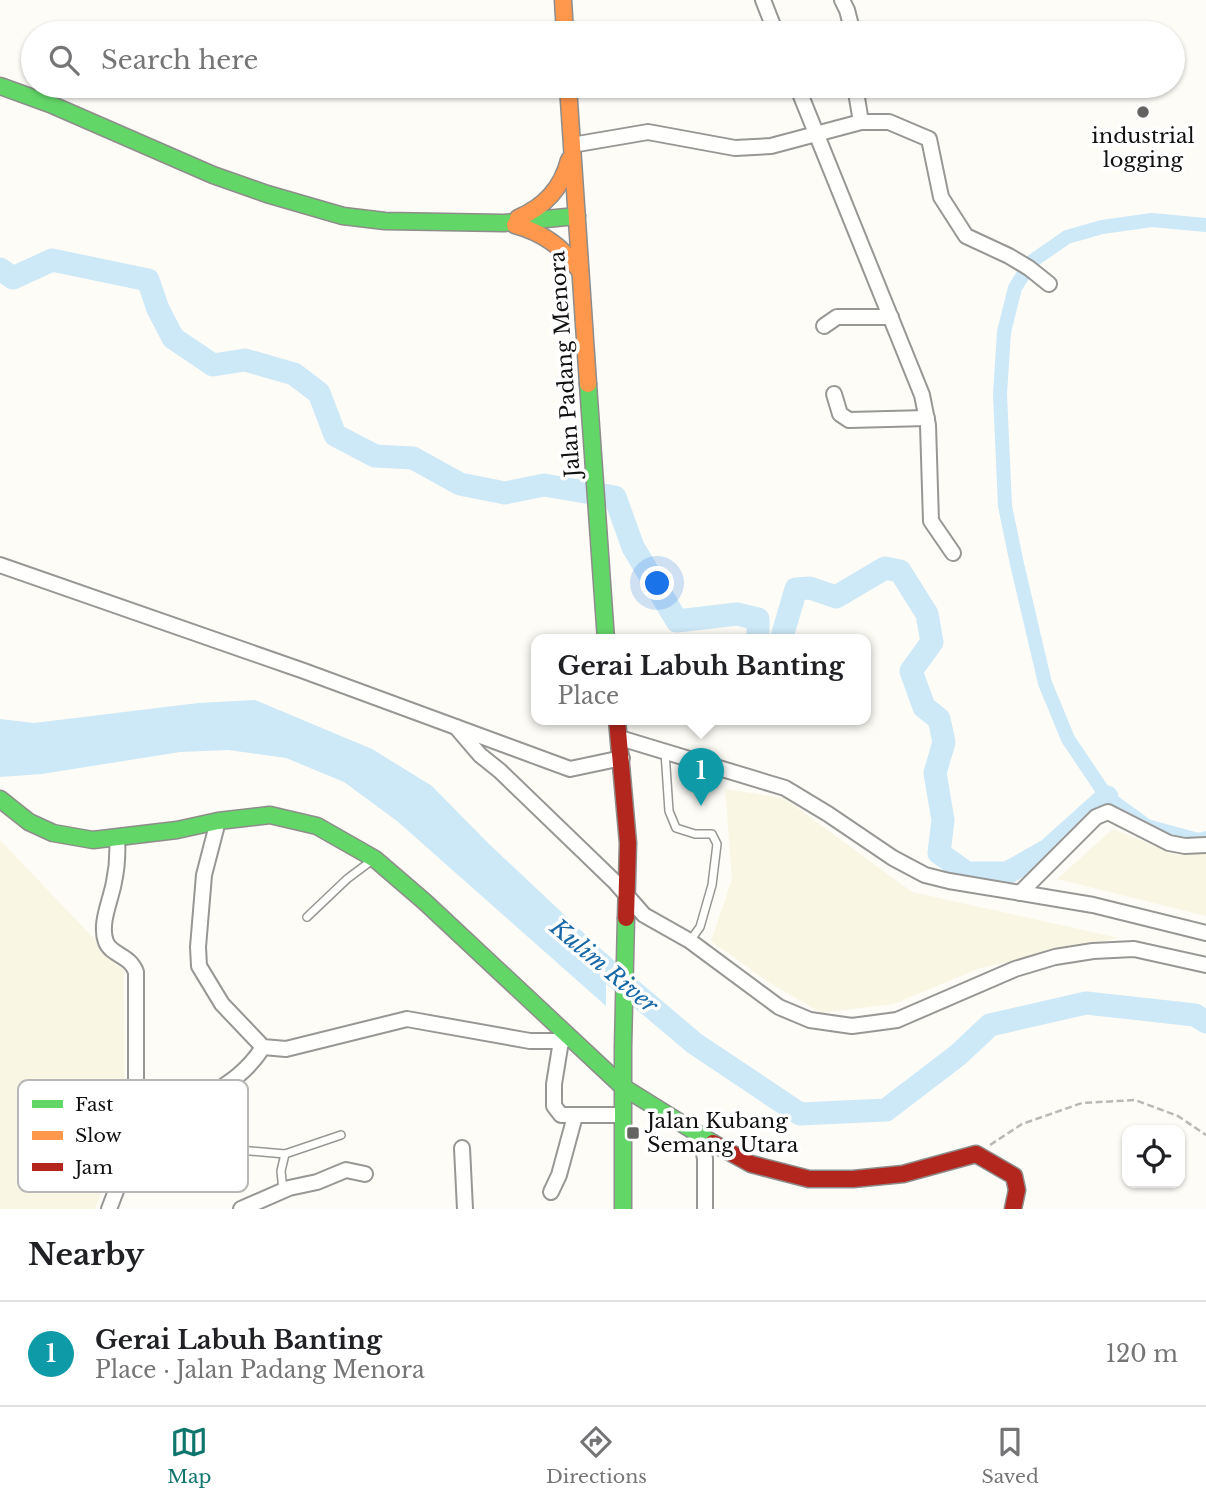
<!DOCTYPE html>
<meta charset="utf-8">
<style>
body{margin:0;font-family:"Libre Baskerville",serif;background:#f6f6f6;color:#202124}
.controls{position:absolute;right:21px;bottom:21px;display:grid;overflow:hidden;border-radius:14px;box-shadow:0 2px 5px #0004}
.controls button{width:63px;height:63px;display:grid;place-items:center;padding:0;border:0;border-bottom:2px solid #e0e0e0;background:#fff;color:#202124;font:35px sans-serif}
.you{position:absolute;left:658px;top:584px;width:24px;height:24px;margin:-18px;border:5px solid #fff;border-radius:50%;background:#1a73e8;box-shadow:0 0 0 10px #1a73e833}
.badge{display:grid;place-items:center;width:46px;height:46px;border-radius:50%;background:#0f766e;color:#fff;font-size:23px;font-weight:700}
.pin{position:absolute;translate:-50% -58px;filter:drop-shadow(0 2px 4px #0008)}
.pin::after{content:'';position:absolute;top:37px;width:24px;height:21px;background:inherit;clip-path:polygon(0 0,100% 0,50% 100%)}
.popup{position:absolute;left:531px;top:634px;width:340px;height:91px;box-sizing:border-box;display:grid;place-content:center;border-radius:14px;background:#fff;filter:drop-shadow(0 2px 5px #0005);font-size:23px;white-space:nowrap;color:#757577}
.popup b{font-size:26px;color:#202124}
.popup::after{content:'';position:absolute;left:50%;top:100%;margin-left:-14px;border:14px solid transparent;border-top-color:#fff}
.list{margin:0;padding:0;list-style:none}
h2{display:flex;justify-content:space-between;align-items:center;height:91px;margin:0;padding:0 28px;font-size:30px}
h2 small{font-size:23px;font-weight:400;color:#757577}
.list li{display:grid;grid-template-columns:46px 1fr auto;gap:21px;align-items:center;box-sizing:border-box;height:105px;padding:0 28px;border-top:2px solid #e0e0e0}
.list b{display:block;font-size:26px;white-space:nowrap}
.list p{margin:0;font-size:23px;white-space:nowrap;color:#757577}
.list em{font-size:23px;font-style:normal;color:#757577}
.icon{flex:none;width:38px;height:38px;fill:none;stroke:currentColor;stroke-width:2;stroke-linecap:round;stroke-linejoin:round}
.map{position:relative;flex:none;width:1206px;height:1209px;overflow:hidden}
.search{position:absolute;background:#fff;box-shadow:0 2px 5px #0004;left:21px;right:21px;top:21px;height:77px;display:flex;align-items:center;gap:18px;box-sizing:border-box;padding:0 24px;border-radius:38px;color:#757577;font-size:26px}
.sheet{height:196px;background:#fff}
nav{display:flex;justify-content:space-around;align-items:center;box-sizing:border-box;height:98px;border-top:2px solid #e0e0e0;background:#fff;font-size:19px;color:#757577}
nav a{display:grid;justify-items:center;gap:4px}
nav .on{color:#0f766e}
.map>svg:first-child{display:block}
.farmland{fill:#f9f7e4}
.water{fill:#cde8f7}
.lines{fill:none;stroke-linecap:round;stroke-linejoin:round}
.canal{stroke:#cde8f7;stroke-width:14}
.river{stroke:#cde8f7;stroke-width:23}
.lane-casing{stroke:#979795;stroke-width:10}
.street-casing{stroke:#979795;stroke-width:18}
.fast-casing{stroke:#8e8d8b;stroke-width:19}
.slow-casing{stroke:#8e8d8b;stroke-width:19}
.jam-casing{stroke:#8e8d8b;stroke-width:19}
.path{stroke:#b9b9b8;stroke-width:2.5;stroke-dasharray:7 3.5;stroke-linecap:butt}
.lane{stroke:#fffffe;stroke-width:7}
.street{stroke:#fffffe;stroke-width:14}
.fast{stroke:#63d668;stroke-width:16}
.slow{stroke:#ff974d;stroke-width:16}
.jam{stroke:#b3261e;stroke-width:16}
.poi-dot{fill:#646362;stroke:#fff;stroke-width:2.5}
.labels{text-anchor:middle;stroke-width:7;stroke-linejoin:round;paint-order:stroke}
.poi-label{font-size:21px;fill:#111;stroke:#fff}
.street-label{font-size:21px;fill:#111;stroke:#fff}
.water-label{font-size:23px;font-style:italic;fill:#1768a6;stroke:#fff}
.key{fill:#fff;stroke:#b8b8b8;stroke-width:2}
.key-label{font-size:19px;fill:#111}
</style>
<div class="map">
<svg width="1206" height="1209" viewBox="0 0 1206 1209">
<rect width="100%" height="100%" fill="#fdfcf7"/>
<g class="farmland">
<path d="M725,789L784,798L912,892L1119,938L980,968L894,1004L821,1013L768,982L711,941L732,879Z"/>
<path d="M1113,829L1177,855L1206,852V916L1057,879Z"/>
<path d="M0,840L124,970L125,1133L95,1209H0Z"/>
</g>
<path class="water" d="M255,700L372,749L432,786L488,843L606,954V1006L397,821L344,782L286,758L228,750L180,752L42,774L0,777V719L34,723L198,703Z"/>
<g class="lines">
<path class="canal" d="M1206,225L1152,220L1102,227L1067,237L1031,262L1015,288L1004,332L1000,394L1005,506L1017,564L1045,683L1068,739L1107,797L1147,826L1198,840L1206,838"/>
<g class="river">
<path d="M0,269L13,278L52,260L148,280L158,309L173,338L213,365L245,360L294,374L319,393L335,435L375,456L413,458L460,484L505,493L544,485L615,497L633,547L677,621L737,614L758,619V640"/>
<path d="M781,640L796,589L810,588L836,597L885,568L900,571L927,614L932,642L911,671L924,707L939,719L944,742L935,773L943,820L939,853L967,873H1007L1048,850L1107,797"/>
<path d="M583,949L694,1043L800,1114L886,1110L958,1055L990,1025L1086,1003L1195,1015L1206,1022"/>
</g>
<defs>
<g id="lane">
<path d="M665,752L669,811L676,828L695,834H712L717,844L712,885L700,927L690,941"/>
<path d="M307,917L347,879L371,861"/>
<path d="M160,1138L226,1142L240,1150L285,1154L341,1135"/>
<path d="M283,1191L281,1171L285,1154"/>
</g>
<g id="street">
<path d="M763,0L776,33"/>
<path d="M842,0L847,10L853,33"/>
<path d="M797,86L922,395L928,425L931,521L953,553"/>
<path d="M855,86L861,122"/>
<path d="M572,145L648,132L735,148L771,146L861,122H889L929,139L941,197L966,236L1009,256L1029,268L1049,284"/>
<path d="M824,326L837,317H891"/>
<path d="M834,394L840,414L849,420L927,418"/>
<path d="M0,565L304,671L570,769L622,758"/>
<path d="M456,727L480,755L500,771L615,882L644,915L690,941L779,1007L810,1020L852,1026L897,1020L1015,969L1055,957L1093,951L1134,949L1206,965"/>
<path d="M620,738L785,788L828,814L893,858L925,875L949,881L1093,905L1206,933"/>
<path d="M218,821L204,875L198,947L199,966L222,1004L263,1047L286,1049L407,1019L530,1041H561L570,1039"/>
<path d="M1020,893L1096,817L1108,812L1169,843L1185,846L1206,845"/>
<path d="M561,1041L554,1084V1106L561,1115H623"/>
<path d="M701,1136L705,1159V1209"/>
<path d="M136,1139C143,1138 151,1139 158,1136C168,1131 174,1120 182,1114C212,1091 242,1081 263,1047"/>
<path d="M462,1148L465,1209"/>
<path d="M551,1192L559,1175L575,1116"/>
<path d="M109,1209L136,1139V972C130,955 111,955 106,942C99,924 111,900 114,882C117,868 118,853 117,838"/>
<path d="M241,1209L289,1188L317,1182L346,1170L365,1174"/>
</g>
<g id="fast">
<path d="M0,86L50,104L213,175L267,194L343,216L385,221L504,223L577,216"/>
<path d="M588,384L606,640"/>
<path d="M0,799L29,822L53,833L93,840L177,830L218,821L270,815L317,826L375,859L425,902L623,1087L713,1143"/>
<path d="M623,1209V1047L626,918"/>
</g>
<g id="slow">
<path d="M563,0L565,33"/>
<path d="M568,86L588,384"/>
<path d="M518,218C544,207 562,188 569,160"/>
<path d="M515,225C544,233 562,247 580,271"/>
</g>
<g id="jam">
<path d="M617,720L628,843L626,918"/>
<path d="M713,1143L751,1164L809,1179H853L903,1174L976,1154L1014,1176L1017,1190L1013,1209"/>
</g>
</defs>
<use href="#lane" class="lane-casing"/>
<use href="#street" class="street-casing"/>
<use href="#fast" class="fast-casing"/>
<use href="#slow" class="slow-casing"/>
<use href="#jam" class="jam-casing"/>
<path class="path" d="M990,1145L1022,1124L1082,1103L1135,1100L1178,1116L1206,1135"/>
<use href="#lane" class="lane"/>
<use href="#street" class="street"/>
<use href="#fast" class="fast"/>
<use href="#slow" class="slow"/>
<use href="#jam" class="jam"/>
</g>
<g class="poi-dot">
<circle cx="1143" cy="112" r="7"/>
<rect x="626" y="1126" width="14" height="14" rx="3.5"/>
</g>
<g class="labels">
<g class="poi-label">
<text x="1143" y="143">industrial<tspan x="1143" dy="24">logging</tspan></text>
<text x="647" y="1128" text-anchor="start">Jalan Kubang<tspan x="647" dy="24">Semang Utara</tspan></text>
</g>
<g class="street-label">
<text transform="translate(565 364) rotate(-94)" y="7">Jalan Padang Menora</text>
</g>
<g class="water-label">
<text transform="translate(604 966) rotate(40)" y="8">Kulim River</text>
</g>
</g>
<rect x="18" y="1080" width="230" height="112" rx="10" class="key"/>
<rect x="32" y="1100" width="31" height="8" fill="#63d668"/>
<rect x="32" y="1131" width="31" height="9" fill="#ff974d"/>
<rect x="32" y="1163" width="31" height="8" fill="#b3261e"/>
<g class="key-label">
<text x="75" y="1111">Fast</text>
<text x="75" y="1142">Slow</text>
<text x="75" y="1174">Jam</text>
</g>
</svg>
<div class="controls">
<button><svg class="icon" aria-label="locate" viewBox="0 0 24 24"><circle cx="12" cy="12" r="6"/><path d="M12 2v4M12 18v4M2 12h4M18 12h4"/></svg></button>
</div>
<div class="you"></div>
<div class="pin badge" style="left:701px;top:806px;background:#0f9aa8">1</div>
<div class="popup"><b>Gerai Labuh Banting</b>Place</div>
<div class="search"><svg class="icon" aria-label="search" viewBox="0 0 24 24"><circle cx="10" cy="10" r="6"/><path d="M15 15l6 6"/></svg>Search here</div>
</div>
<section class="sheet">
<h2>Nearby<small></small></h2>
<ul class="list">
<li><span class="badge" style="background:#0f9aa8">1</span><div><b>Gerai Labuh Banting</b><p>Place · Jalan Padang Menora</p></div><em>120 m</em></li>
</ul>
</section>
<nav>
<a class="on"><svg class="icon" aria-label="map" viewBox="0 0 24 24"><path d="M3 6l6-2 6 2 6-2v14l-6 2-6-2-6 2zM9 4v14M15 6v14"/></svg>Map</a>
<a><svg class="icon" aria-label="directions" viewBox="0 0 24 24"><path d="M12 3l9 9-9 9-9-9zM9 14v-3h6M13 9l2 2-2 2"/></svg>Directions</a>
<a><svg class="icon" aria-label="saved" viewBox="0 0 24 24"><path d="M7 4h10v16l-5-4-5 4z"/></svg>Saved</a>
</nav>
